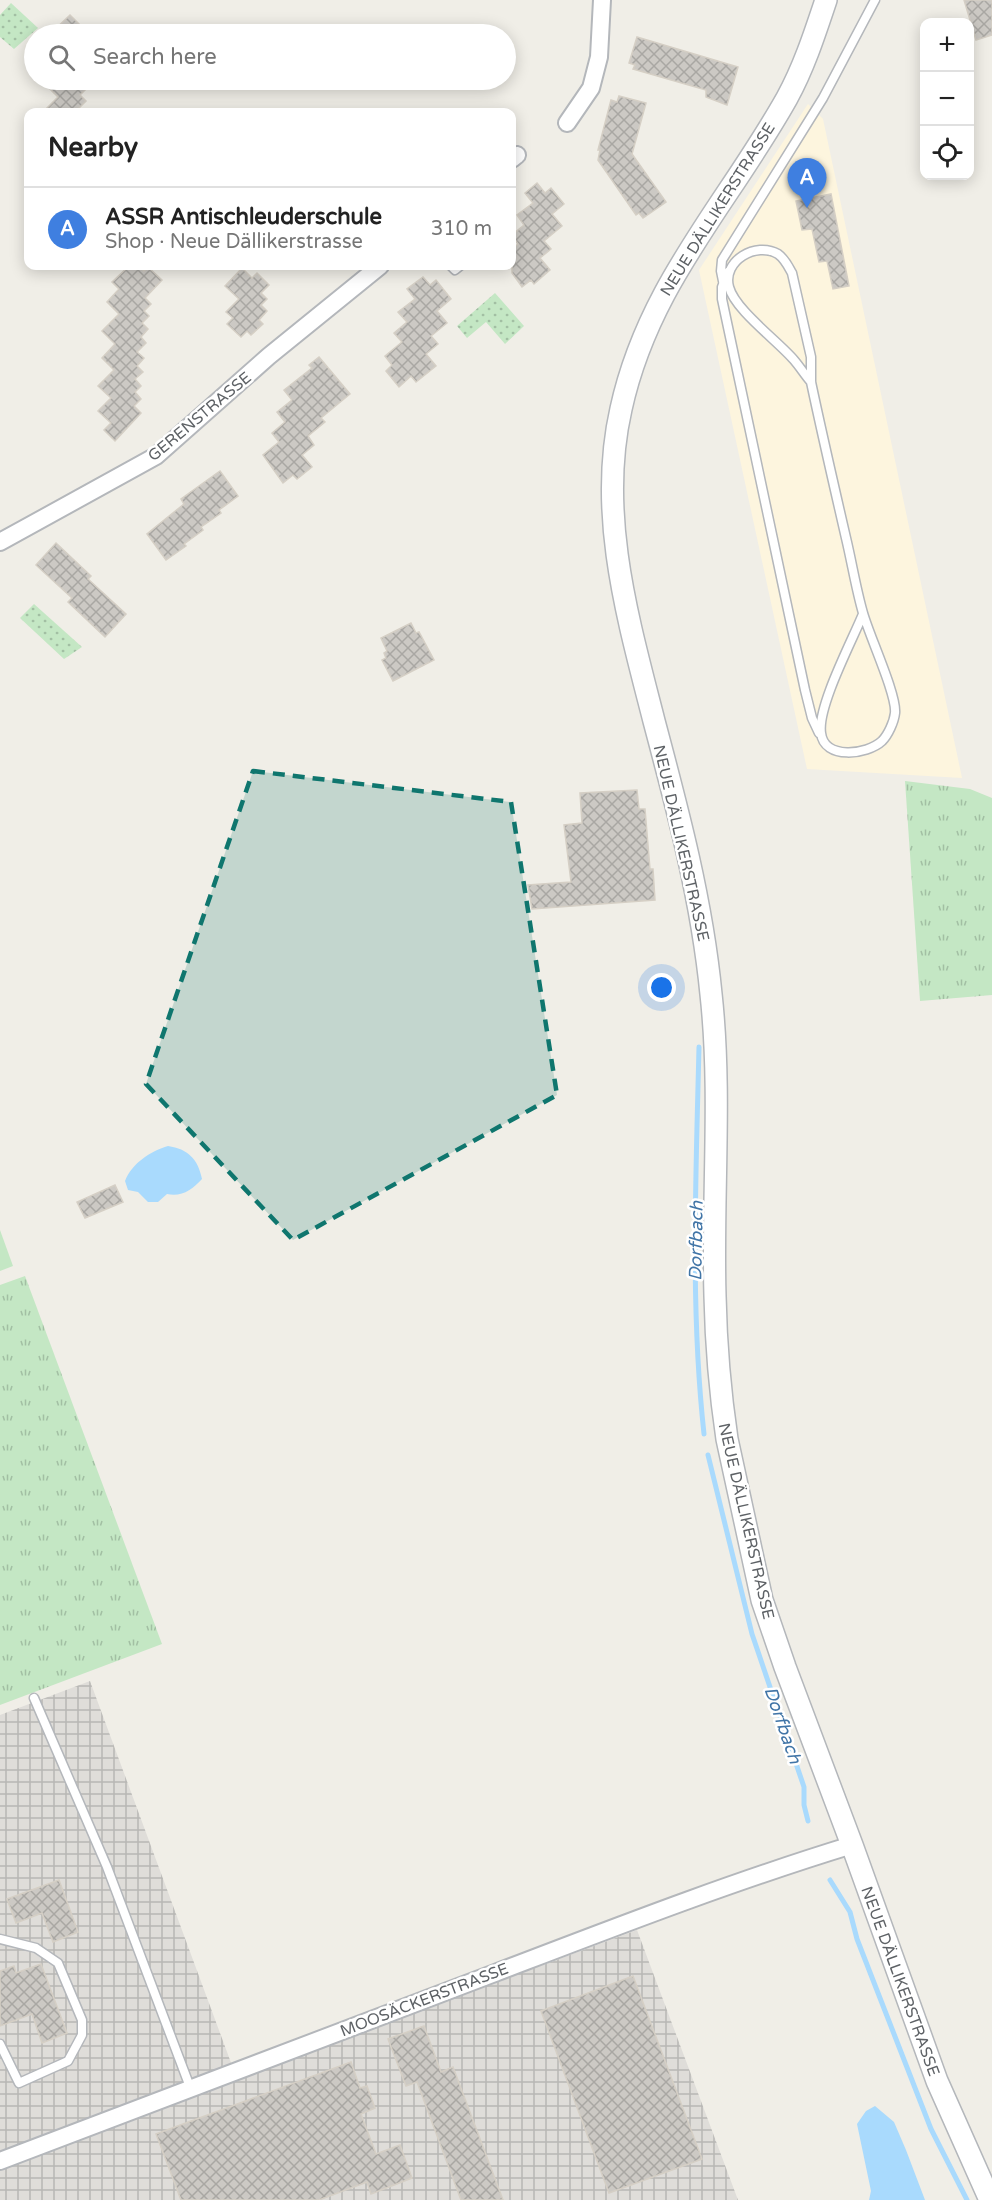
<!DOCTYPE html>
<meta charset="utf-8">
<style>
body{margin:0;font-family:"Varela Round",sans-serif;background:#f2f2f2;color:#222}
.controls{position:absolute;right:18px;top:18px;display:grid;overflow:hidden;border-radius:12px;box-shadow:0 3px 15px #0003}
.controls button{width:54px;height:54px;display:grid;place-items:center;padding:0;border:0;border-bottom:2px solid #e0e0e0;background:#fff;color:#222;font:30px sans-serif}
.you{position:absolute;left:662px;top:988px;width:21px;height:21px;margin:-15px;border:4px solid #fff;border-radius:50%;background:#1a73e8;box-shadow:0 0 0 9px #1a73e833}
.badge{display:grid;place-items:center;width:39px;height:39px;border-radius:50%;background:#e74036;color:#fff;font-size:20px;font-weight:700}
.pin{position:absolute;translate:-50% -50px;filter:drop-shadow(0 2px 3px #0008)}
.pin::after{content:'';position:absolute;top:32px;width:21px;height:18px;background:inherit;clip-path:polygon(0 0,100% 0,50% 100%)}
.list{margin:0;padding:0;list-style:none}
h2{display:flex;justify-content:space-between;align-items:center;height:78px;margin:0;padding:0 24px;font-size:26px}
h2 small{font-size:20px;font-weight:400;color:#767676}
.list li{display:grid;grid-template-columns:39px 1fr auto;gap:18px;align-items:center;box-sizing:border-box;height:84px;padding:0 24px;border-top:2px solid #e0e0e0}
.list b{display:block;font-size:22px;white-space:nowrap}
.list p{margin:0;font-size:20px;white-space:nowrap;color:#767676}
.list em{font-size:20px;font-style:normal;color:#767676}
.icon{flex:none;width:33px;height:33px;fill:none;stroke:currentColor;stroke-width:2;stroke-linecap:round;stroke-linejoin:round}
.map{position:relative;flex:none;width:992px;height:2200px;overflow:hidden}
.search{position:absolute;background:#fff;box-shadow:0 3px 15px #0003;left:24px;top:24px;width:492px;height:66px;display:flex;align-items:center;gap:15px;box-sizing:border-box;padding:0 21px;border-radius:33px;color:#767676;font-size:22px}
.panel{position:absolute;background:#fff;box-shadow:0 3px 15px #0003;left:24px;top:108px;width:492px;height:162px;border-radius:12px}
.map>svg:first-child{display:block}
.commercial{fill:#fdf5de}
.industrial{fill:url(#industrial-grid)}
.grass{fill:url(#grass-tufts)}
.park{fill:url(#park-dots)}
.garden{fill:#c4e7c4}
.water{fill:#a9dafd}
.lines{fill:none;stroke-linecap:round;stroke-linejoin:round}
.stream{stroke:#a9dafd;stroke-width:5}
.building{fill:url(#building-cross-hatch);stroke:#d5cfc5;stroke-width:1.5}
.service-casing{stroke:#b4b7bb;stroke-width:11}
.minor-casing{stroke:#b4b7bb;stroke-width:20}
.tertiary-casing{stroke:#b4b7bb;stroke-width:24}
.service{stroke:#fff;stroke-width:8}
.minor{stroke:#fff;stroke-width:16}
.tertiary{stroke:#fff;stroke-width:21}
.marked{fill:#0f766e;fill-opacity:0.2;stroke:#0f766e;stroke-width:4.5;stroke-dasharray:12 8;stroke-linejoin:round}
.labels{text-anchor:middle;stroke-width:5;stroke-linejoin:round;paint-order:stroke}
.street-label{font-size:16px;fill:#5e6266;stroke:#fff}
.water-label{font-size:18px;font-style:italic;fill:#4175a7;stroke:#fff}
</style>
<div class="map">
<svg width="992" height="2200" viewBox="0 0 992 2200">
<defs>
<pattern id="industrial-grid" width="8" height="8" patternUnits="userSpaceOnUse" patternTransform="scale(1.5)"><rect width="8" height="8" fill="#dfddd9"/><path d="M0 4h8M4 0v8" fill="none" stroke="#b8b7b4"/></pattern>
<pattern id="grass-tufts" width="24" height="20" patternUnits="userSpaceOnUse" patternTransform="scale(1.5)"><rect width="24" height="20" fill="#c4e7c4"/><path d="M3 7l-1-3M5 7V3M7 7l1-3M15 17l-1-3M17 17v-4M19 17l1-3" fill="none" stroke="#a2bfa3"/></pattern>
<pattern id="park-dots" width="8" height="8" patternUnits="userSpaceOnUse" patternTransform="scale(1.5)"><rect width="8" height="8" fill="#c4e7c4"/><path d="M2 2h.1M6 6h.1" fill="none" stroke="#a2bfa3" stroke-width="1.8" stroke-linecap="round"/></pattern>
<pattern id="building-cross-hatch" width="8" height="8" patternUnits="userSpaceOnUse" patternTransform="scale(1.5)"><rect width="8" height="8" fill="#ccc9c4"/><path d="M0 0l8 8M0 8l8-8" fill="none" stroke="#a9a7a3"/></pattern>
</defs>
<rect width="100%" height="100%" fill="#f0eee7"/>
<path class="commercial" d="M808,104L823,119L962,778L807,769L699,270Z"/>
<path class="industrial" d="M90,1681L237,2079L637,1930L738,2200H0V1715Z"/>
<g class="grass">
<path d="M905,781L970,789L992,798V995L920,1001Z"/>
<path d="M25,1276L162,1644L0,1705V1285Z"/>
</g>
<g class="park">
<path d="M11,3L38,28L14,49L0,37V15Z"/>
<path d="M495,293L524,326L505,344L486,322L467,338L457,326Z"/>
<path d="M34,604L82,647L64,659L20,618Z"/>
</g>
<path class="garden" d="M0,1230L13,1266L0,1271Z"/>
<g class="water">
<path d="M168,1146C188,1149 198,1159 202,1179C192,1190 182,1197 167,1194L158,1202H148L138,1192L128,1190L125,1181C132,1163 151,1151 168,1146Z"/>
<path d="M875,2106L894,2122L906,2150L925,2200H869L871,2191L857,2124L866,2111Z"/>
</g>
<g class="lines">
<g class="stream">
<path d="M699,1047C696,1176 690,1305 704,1434"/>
<path d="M708,1455L752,1634L804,1787V1805L808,1821"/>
<path d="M830,1880L850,1912L857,1939L931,2129L967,2200"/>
</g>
</g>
<g class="building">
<path d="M964,0H992V35L976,40Z"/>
<path d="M70,15L89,34H50Z"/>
<path d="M637,37L738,67L727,105L706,97V90L633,69L635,65L629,63Z"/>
<path d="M54,80H81L88,87L80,95L86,101L75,112H43L58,97L47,86Z"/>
<path d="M619,96L646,103L632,154L666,202L643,218L639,213L636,215L598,160L600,150H598L611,100L617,102Z"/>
<path d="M537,183L545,193L551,188L564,204L552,214L562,226L544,241L551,249L540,258L550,270L534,284L531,280L522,287L512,273V249L518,244L512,235L524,225L517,215L533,203L525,193Z"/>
<path d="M831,194L849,286L833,289L827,261L819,262L812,229L802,230L796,201Z"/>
<path d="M129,266H138L144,271L148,267L162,280L145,298L151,304L144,311L149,316L142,323L148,329L141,337L146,343L137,352L144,358L137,366L143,372L135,379L141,386L135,392L141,399L134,406L141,413L115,441L104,430L111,423L98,411L111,398L98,386L114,370L102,358L115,344L102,331L119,314L107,302L119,289L112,282Z"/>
<path d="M242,268L252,278L257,273L269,285L261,293L267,299L261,305L267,311L259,320L263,324L251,335L247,331L241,337L227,324L233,318L226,312L239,299L225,286Z"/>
<path d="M423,277L430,285L436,280L451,299L437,311L447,323L431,336L438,344L426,354L436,366L416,382L411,376L399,387L386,371L392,365L385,356L402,342L394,333L407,322L398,312L415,299L407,289Z"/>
<path d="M319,357L350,394L321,418L325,422L308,436L314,445L302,455L312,467L297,479L293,475L283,483L263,455L279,442L272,433L285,422L277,412L292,400L284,390L312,368L309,365Z"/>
<path d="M220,471L238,496L219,510L221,513L201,527L203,530L184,544L186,546L166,560L147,534L184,504L181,499Z"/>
<path d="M56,543L91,576L88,579L126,614L105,637L68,602L72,598L36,565Z"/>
<path d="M411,623L416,633L419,632L434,660L393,681L382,660L386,658L384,653L387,651L381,638Z"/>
<path d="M637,790L639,809H645L650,869H653L655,900L532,909L528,885L571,882L564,825L582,823L580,793Z"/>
<path d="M115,1185L123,1202L85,1218L77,1202Z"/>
<path d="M59,1880L78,1932L53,1942L42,1913L16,1923L7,1899Z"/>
<path d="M41,1964L67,2033L42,2043L32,2014L0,2026V1971L14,1966L16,1973Z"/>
<path d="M633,1976L702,2159L609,2193L541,2011Z"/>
<path d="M424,2026L441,2072L453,2067L503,2200H461L417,2082L406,2086L388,2039Z"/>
<path d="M351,2062L360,2088L367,2086L375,2108L361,2114L376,2154L400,2145L412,2178L371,2194L367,2182L319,2200H181L156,2134Z"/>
</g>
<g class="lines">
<defs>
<g id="service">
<path d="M451,266L455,270L460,266"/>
<path d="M728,272L722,287V299L805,690L812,718L819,733"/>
<path d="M723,281L721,271L722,260L823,98L875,0"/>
<path d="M811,382C805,375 800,367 794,360C778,341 735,310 729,287C722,261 756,241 778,254C785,259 788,266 792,273L811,357V382C822,434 834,486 846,538C852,563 856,589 863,613C869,635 897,695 895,713C894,722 888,735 882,741C867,755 824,760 821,733C817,707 852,641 863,614"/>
<path d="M34,1698L107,1867L190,2087"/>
<path d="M0,1939L36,1948L58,1963L82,2020V2035L68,2061L19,2083L0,2044"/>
</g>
<g id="minor">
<path d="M567,123L591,88L599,57L602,0"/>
<path d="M512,159L517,155"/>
<path d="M0,542L156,456L269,356L380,266"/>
<path d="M0,2161C165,2097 330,2035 495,1973C613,1928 731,1882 852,1845"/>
</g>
<path id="tertiary" d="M826,0C815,33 804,67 787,98C727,205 648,285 621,409C597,514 628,619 654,721C678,811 702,901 711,994C722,1094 712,1196 715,1296C716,1343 720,1392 727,1439L762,1600L785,1667L852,1845L937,2081L990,2200"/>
</defs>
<use href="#service" class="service-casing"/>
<use href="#minor" class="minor-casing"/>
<use href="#tertiary" class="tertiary-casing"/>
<use href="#service" class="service"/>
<use href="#minor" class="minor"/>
<use href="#tertiary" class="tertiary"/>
</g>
<path class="marked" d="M253,771L511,802L557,1095L293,1240L146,1084Z"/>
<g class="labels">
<g class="street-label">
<text transform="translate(717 209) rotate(-58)" y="6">NEUE DÄLLIKERSTRASSE</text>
<text transform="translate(199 416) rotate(-40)" y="6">GERENSTRASSE</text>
<text transform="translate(682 843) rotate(77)" y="6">NEUE DÄLLIKERSTRASSE</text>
<text transform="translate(747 1521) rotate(77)" y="6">NEUE DÄLLIKERSTRASSE</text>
<text transform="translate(901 1981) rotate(70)" y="6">NEUE DÄLLIKERSTRASSE</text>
<text transform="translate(424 1999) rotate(-21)" y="6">MOOSÄCKERSTRASSE</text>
</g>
<g class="water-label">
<text transform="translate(696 1241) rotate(-89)" y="6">Dorfbach</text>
<text transform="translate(783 1725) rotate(71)" y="6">Dorfbach</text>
</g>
</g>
</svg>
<div class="controls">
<button>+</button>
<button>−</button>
<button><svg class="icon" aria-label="locate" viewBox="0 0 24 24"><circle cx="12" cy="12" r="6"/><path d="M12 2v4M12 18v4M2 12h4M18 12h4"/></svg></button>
</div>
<div class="you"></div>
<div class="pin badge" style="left:807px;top:208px;background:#3f7fe0">A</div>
<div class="search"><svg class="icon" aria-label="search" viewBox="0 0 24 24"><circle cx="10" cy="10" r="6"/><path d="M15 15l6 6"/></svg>Search here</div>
<section class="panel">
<h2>Nearby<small></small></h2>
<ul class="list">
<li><span class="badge" style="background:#3f7fe0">A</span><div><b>ASSR Antischleuderschule</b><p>Shop · Neue Dällikerstrasse</p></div><em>310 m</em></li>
</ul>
</section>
</div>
